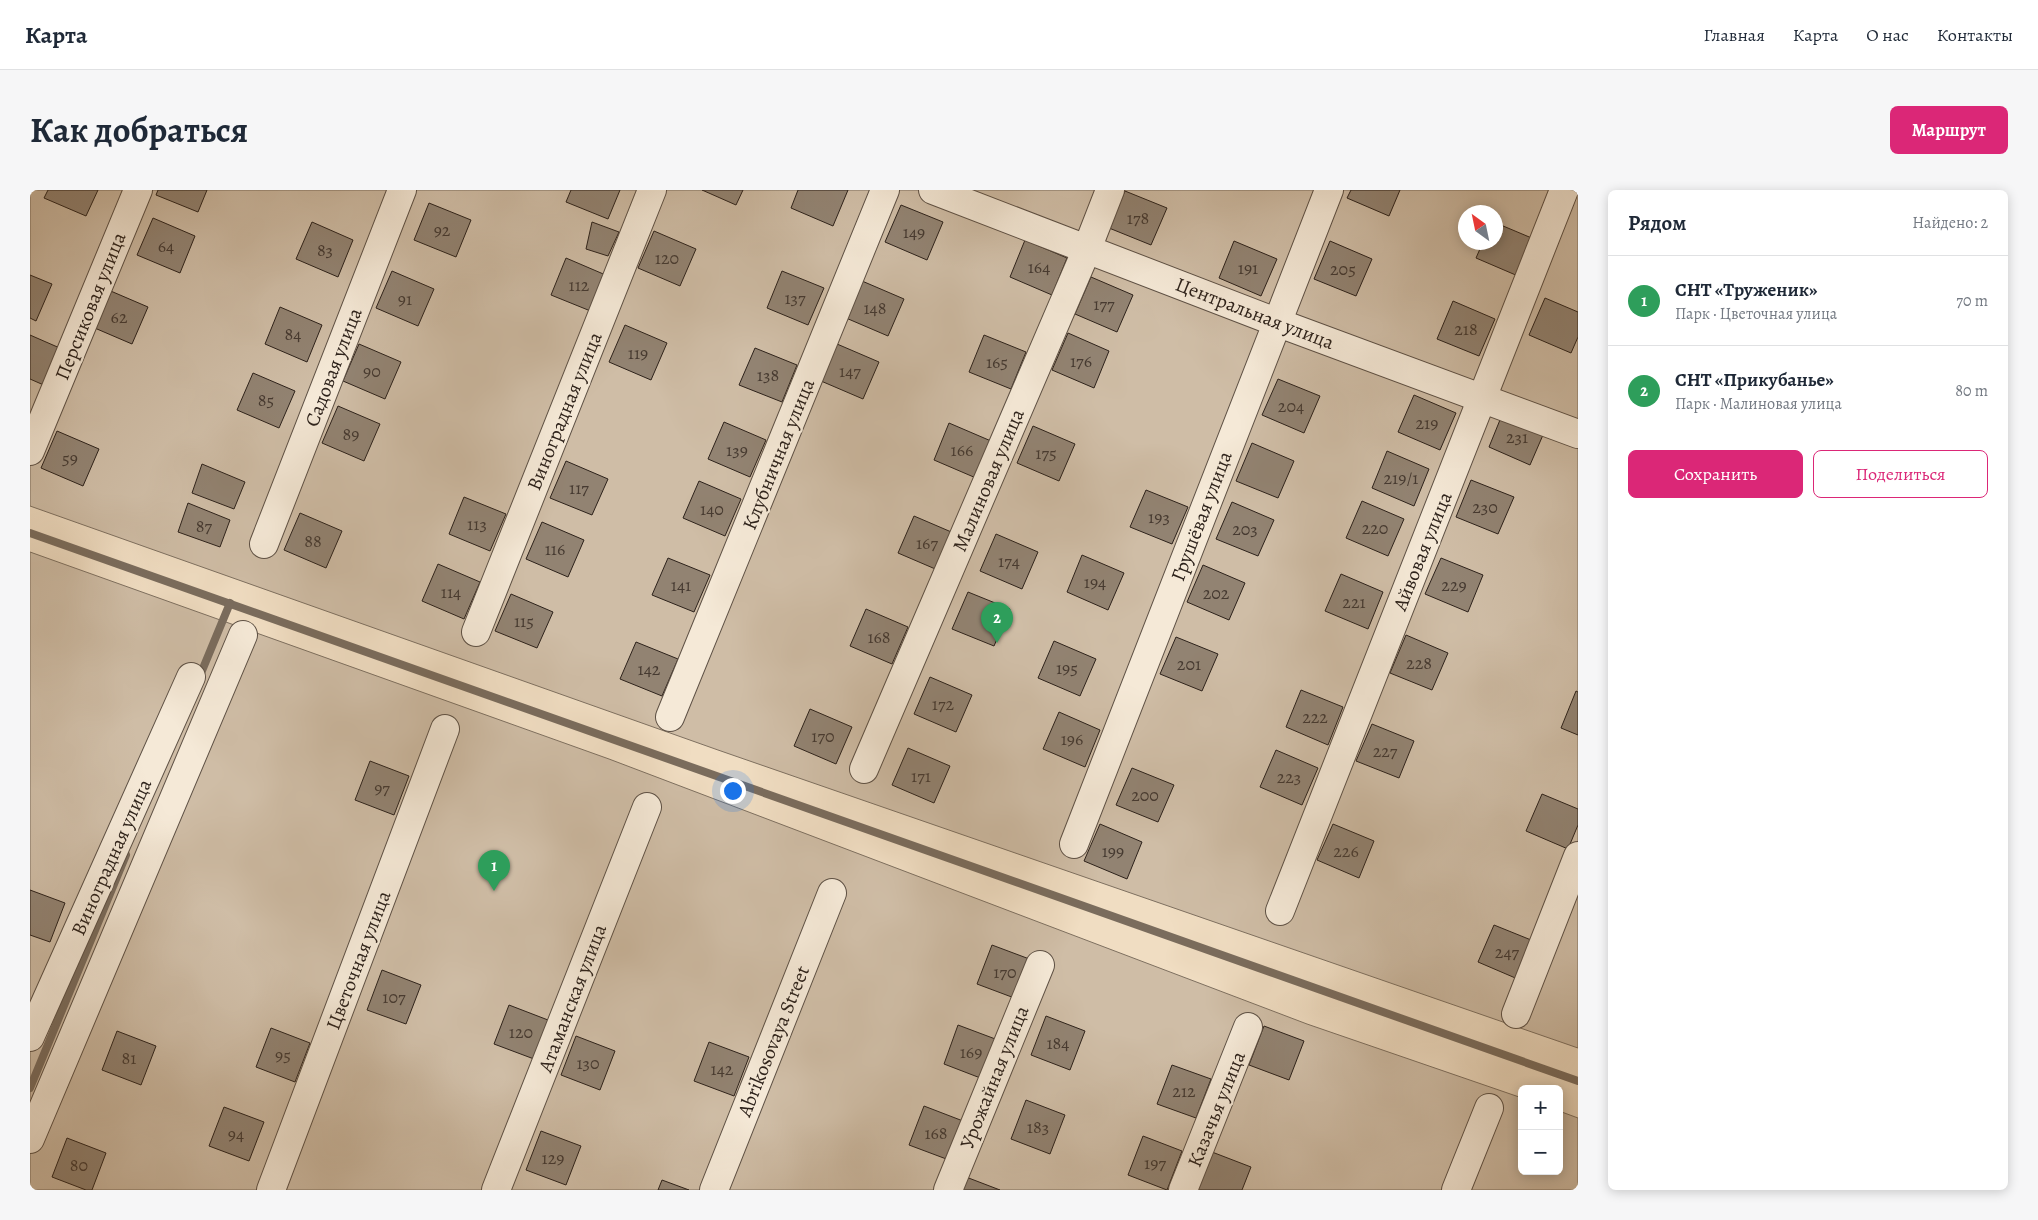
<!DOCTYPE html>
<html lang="ru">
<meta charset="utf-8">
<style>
body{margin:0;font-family:Alegreya,serif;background:#f6f6f7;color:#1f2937}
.controls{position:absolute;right:15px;bottom:15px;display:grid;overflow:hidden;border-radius:8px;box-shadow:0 2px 12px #0003}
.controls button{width:45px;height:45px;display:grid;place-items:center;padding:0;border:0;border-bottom:1px solid #e0e1e3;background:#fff;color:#1f2937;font:25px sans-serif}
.compass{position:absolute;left:1428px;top:15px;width:45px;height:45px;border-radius:50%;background:#fff;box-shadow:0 2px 12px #0003;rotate:327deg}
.you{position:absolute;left:702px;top:600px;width:18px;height:18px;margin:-12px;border:4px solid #fff;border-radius:50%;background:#1a73e8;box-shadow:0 0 0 8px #1a73e833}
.badge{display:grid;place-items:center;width:32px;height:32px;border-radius:50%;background:#db2777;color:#fff;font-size:16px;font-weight:700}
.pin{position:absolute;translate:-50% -41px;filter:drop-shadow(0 1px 2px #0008)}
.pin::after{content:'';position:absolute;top:26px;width:18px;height:15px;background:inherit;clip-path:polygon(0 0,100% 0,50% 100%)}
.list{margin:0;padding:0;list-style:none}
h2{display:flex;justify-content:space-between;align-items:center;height:65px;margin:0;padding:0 20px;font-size:21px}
h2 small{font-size:16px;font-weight:400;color:#747a83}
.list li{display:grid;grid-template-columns:32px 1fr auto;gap:15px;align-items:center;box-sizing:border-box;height:90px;padding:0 20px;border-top:1px solid #e0e1e3}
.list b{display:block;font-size:19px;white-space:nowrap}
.list p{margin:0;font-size:16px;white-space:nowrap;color:#747a83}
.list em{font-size:16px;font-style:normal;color:#747a83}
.actions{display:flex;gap:10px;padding:15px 20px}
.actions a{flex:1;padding:11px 0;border:1px solid #db2777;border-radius:8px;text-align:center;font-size:18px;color:#db2777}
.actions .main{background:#db2777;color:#fff}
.map{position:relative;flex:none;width:1548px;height:1000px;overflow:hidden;border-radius:8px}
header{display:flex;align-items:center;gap:30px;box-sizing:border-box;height:70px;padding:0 25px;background:#fff;border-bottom:1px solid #e0e1e3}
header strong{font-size:24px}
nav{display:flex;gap:28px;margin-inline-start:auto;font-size:18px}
.intro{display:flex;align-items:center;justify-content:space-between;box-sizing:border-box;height:120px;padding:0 30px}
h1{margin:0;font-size:35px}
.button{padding:12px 22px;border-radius:8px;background:#db2777;color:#fff;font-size:18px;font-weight:700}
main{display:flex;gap:30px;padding:0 30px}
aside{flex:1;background:#fff;border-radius:8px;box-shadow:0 2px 12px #0003}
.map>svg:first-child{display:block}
.green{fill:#cfbda6;stroke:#7e7060;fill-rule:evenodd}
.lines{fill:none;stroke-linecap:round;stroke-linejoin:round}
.stream{stroke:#7a6c5d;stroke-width:8}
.building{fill:#928372;stroke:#2d221b}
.minor-casing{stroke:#5e5145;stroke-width:30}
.minor{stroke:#f5e9d7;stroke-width:28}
.labels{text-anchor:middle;stroke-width:4.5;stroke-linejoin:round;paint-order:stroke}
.number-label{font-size:18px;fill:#463a31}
.street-label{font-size:20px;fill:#2d221b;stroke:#f5e9d7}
</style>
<header>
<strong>Карта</strong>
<nav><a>Главная</a><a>Карта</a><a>О нас</a><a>Контакты</a></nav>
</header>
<div class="intro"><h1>Как добраться</h1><a class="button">Маршрут</a></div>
<main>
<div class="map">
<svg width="1548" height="1000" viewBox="0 0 1548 1000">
<rect width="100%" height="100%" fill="#f0ddc2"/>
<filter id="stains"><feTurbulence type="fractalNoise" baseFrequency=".004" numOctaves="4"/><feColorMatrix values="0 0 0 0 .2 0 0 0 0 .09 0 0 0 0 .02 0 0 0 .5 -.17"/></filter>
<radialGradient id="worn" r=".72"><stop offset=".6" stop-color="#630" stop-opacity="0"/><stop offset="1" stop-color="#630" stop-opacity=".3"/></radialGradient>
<g class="green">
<path d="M0,0H1548V858L688,560L0,316ZM1436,22H1466V52H1436Z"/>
<path d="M0,362L579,569L1277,834L1492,908V981H1529V921L1548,928V1000H0Z"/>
</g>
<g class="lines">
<g class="stream">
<path d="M0,343L1548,891"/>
<path d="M169,488L200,413"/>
<path d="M0,898L96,665"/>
</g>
</g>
<g class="building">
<path d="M18,0H68L56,26L14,8Z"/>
<path d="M128,0H177L168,22L126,5Z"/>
<path d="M541,0H590L578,29L536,12Z"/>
<path d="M672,0H713L706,15Z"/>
<path d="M768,0H818L803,36L761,18Z"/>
<path d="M1321,0H1370L1359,26L1317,8Z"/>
<path d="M1095,1L1137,18L1121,55L1079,38Z"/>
<path d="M399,13L441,30L426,67L384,50Z"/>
<path d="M871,15L913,32L897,70L855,52Z"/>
<path d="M123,28L165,46L150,83L107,65Z"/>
<path d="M282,32L323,50L308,87L266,69Z"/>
<path d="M562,32L589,42L578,66L556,59Z"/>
<path d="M1466,33L1504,49L1488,86L1446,68L1453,52H1466Z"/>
<path d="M624,41L666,59L650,96L608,78Z"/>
<path d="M995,50L1037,68L1022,105L980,87Z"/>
<path d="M1204,51L1247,69L1231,106L1189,88Z"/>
<path d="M1300,51L1342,69L1326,106L1284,89Z"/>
<path d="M536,68L578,86L563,122L521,105Z"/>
<path d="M362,81L404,99L388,136L346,118Z"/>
<path d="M752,81L794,98L778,135L737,118Z"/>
<path d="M0,85L22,94L6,131L0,128Z"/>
<path d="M1061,87L1103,105L1087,142L1045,124Z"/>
<path d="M832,91L874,109L858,146L816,128Z"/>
<path d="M76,99L118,117L102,154L60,136Z"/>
<path d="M1515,108L1548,122V147L1541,163L1499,145Z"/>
<path d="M1423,111L1465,129L1449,166L1407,149Z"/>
<path d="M250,117L292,135L277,172L235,154Z"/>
<path d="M595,135L637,153L621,190L579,172Z"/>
<path d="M1038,143L1079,161L1064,198L1022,180Z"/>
<path d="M0,145L32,159L16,196L0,189Z"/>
<path d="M954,145L996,162L981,199L939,182Z"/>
<path d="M329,154L371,172L355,209L313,191Z"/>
<path d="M807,154L849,172L833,209L791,191Z"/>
<path d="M725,158L767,175L752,212L709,195Z"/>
<path d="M223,183L265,201L249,238L207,220Z"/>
<path d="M1248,189L1290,206L1274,243L1232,225Z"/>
<path d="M1384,205L1426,223L1410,260L1368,242Z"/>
<path d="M308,216L350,234L334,271L292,253Z"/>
<path d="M1474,220L1516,238L1500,275L1459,257Z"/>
<path d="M694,232L736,250L720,287L678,269Z"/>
<path d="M919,233L961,251L946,288L904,270Z"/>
<path d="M1003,236L1045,254L1029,291L987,273Z"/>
<path d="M27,241L69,259L53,296L11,278Z"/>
<path d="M1222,253L1264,271L1248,308L1206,291Z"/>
<path d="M1357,261L1399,279L1384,316L1342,298Z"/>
<path d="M536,271L578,289L562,325L520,308Z"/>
<path d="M172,274L215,292L204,319L162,303Z"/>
<path d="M1441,290L1484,307L1468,344L1426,327Z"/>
<path d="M669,291L711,309L695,346L653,328Z"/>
<path d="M1116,300L1158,317L1142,354L1100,337Z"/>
<path d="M434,307L476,324L460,361L419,344Z"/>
<path d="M1332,311L1374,329L1358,366L1316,348Z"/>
<path d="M1202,312L1244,330L1228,366L1186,349Z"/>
<path d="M158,313L200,330L190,357L148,342Z"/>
<path d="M270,323L312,341L296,378L254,360Z"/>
<path d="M884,326L926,344L910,381L868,363Z"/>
<path d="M512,332L554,350L538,387L496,369Z"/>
<path d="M966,344L1008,362L992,399L950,381Z"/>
<path d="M1052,365L1094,383L1078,420L1037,402Z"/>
<path d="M638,368L680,385L664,422L622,405Z"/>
<path d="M1411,368L1453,385L1438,422L1395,404Z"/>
<path d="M408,374L450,392L434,429L392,411Z"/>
<path d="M1173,375L1215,393L1199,430L1157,412Z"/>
<path d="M1311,384L1353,402L1338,439L1295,421Z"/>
<path d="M938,402L980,419L964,456L922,439Z"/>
<path d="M481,404L523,422L507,458L465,441Z"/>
<path d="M836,419L878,437L862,474L820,456Z"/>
<path d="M1376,445L1418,463L1402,500L1360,483Z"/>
<path d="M1146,447L1188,464L1172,501L1130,484Z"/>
<path d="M1024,451L1066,469L1050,506L1008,488Z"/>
<path d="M606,452L648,469L632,506L590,489Z"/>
<path d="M900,487L942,505L926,542L884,524Z"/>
<path d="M1271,500L1313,517L1298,555L1256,537Z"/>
<path d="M1546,501L1548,502V545L1531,538Z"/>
<path d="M780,519L822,537L806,574L764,556Z"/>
<path d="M1029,522L1070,540L1055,577L1013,559Z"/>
<path d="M1342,534L1384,551L1369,588L1326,571Z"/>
<path d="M878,558L920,576L904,613L862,595Z"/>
<path d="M1246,560L1288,578L1272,615L1230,597Z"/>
<path d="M340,571L379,586L364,625L325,610Z"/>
<path d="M1102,578L1144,595L1128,632L1086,615Z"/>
<path d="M1512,604L1548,619V635L1538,659L1496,641Z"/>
<path d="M1070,634L1112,652L1097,689L1054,671Z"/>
<path d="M1303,634L1344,651L1329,688L1287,670Z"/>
<path d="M0,700L35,713L20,752L0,745Z"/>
<path d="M1464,735L1506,752L1490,790L1448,772Z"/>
<path d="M962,755L1002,770L987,809L947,794Z"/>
<path d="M352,780L391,795L376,834L337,820Z"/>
<path d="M479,815L518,830L504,869L464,854Z"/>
<path d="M1016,826L1055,841L1040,880L1001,865Z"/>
<path d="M928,835L968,850L953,889L914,874Z"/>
<path d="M1234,836L1274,851L1259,890L1219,875Z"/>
<path d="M241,838L280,853L265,892L226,877Z"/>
<path d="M87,841L126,856L111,895L72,880Z"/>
<path d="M546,846L585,861L570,900L531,885Z"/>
<path d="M679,852L719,867L704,906L664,891Z"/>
<path d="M1142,875L1181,889L1166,928L1127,914Z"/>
<path d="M996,910L1035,925L1020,964L981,949Z"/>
<path d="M894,916L933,931L919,970L879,955Z"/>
<path d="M194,917L234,932L219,971L179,956Z"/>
<path d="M511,941L551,956L536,995L496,980Z"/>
<path d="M1113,946L1152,961L1137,1000L1098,985Z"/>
<path d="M37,948L76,963L62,1000H56L22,987Z"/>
<path d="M1182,962L1221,977L1212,1000H1167Z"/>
<path d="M936,987L970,1000H931Z"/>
<path d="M632,990L659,1000H628Z"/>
</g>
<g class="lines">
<defs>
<g id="minor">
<path d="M903,0L1246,132L1548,244"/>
<path d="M0,261L108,0"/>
<path d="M234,354L372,0"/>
<path d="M446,442L622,0"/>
<path d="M640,527L855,0"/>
<path d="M834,579L1057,59L1080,0"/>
<path d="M1044,654L1299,0"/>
<path d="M1250,721L1534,0"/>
<path d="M1486,824L1548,666"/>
<path d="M0,847L161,487"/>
<path d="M0,949L213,445"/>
<path d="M241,1000L415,539"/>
<path d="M466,1000L617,617"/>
<path d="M684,1000L802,703"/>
<path d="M918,1000L1010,775"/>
<path d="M1153,1000L1218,837"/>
<path d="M1426,1000L1459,918"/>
</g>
</defs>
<use href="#minor" class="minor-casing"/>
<use href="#minor" class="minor"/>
</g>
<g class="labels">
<g class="number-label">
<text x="1108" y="34">178</text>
<text x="412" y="46">92</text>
<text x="884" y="48">149</text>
<text x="136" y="62">64</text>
<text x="295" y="66">83</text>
<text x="637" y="74">120</text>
<text x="1009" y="83">164</text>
<text x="1218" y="84">191</text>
<text x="1313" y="85">205</text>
<text x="549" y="101">112</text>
<text x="765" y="114">137</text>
<text x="375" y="115">91</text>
<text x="1074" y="120">177</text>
<text x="845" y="124">148</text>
<text x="89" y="133">62</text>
<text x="1436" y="145">218</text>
<text x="263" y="150">84</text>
<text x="608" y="169">119</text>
<text x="1051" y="177">176</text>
<text x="967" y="178">165</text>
<text x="342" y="187">90</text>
<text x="820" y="187">147</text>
<text x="738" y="191">138</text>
<text x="236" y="216">85</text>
<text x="1261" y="222">204</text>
<text x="1397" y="239">219</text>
<text x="321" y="250">89</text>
<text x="1487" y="253">231</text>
<text x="707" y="266">139</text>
<text x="932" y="266">166</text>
<text x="1016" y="269">175</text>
<text x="40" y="274">59</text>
<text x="1371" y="294">219/1</text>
<text x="549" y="304">117</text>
<text x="1455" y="323">230</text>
<text x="682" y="325">140</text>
<text x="1129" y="333">193</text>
<text x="447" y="340">113</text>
<text x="174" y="342">87</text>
<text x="1345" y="344">220</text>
<text x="1215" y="345">203</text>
<text x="283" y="357">88</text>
<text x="897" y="359">167</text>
<text x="525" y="365">116</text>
<text x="979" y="377">174</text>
<text x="1065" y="398">194</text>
<text x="651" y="401">141</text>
<text x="1424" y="401">229</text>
<text x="421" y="408">114</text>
<text x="1186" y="409">202</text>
<text x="1324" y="418">221</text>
<text x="494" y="437">115</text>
<text x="849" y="453">168</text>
<text x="1389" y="479">228</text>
<text x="1159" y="480">201</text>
<text x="1037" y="484">195</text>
<text x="619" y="485">142</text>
<text x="913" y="520">172</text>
<text x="1285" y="533">222</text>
<text x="793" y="552">170</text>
<text x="1042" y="555">196</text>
<text x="1355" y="567">227</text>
<text x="891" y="592">171</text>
<text x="1259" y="593">223</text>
<text x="352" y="604">97</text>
<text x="1115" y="611">200</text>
<text x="1083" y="667">199</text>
<text x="1316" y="667">226</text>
<text x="1477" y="768">247</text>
<text x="975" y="788">170</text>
<text x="364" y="813">107</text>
<text x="491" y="848">120</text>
<text x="1028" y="859">184</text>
<text x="941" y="868">169</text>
<text x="253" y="871">95</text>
<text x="99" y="874">81</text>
<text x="558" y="879">130</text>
<text x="692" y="885">142</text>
<text x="1154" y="907">212</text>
<text x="1008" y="943">183</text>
<text x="906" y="949">168</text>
<text x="206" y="950">94</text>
<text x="523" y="974">129</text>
<text x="1125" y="979">197</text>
<text x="49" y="981">80</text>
</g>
<g class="street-label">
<text transform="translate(60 116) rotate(-68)" y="7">Персиковая улица</text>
<text transform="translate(1225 123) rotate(21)" y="7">Центральная улица</text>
<text transform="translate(303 177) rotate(-69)" y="7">Садовая улица</text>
<text transform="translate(534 221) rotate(-68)" y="7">Виноградная улица</text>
<text transform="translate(748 264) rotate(-68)" y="7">Клубничная улица</text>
<text transform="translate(958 290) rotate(-67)" y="7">Малиновая улица</text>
<text transform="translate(1171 326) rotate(-69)" y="7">Грушёвая улица</text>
<text transform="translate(1392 361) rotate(-68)" y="7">Айвовая улица</text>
<text transform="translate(81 667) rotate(-66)" y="7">Виноградная улица</text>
<text transform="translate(328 770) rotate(-69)" y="7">Цветочная улица</text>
<text transform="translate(542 808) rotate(-69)" y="7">Атаманская улица</text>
<text transform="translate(743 851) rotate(-68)" y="7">Abrikosovaya Street</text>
<text transform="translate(964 887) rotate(-68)" y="7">Урожайная улица</text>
<text transform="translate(1186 919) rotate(-68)" y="7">Казачья улица</text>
</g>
</g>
<rect width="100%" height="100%" filter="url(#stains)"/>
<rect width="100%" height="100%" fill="url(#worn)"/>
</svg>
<div class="controls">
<button>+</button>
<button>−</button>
</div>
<svg class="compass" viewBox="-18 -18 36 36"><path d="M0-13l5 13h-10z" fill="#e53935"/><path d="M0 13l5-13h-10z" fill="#747a83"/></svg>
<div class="you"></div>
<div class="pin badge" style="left:464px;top:701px;background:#2e9e5b">1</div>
<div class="pin badge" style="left:967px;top:453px;background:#2e9e5b">2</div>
</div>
<aside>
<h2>Рядом<small>Найдено: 2</small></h2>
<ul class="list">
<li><span class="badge" style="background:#2e9e5b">1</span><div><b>СНТ «Труженик»</b><p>Парк · Цветочная улица</p></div><em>70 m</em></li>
<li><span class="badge" style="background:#2e9e5b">2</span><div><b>СНТ «Прикубанье»</b><p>Парк · Малиновая улица</p></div><em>80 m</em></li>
</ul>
<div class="actions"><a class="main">Сохранить</a><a>Поделиться</a></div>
</aside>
</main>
